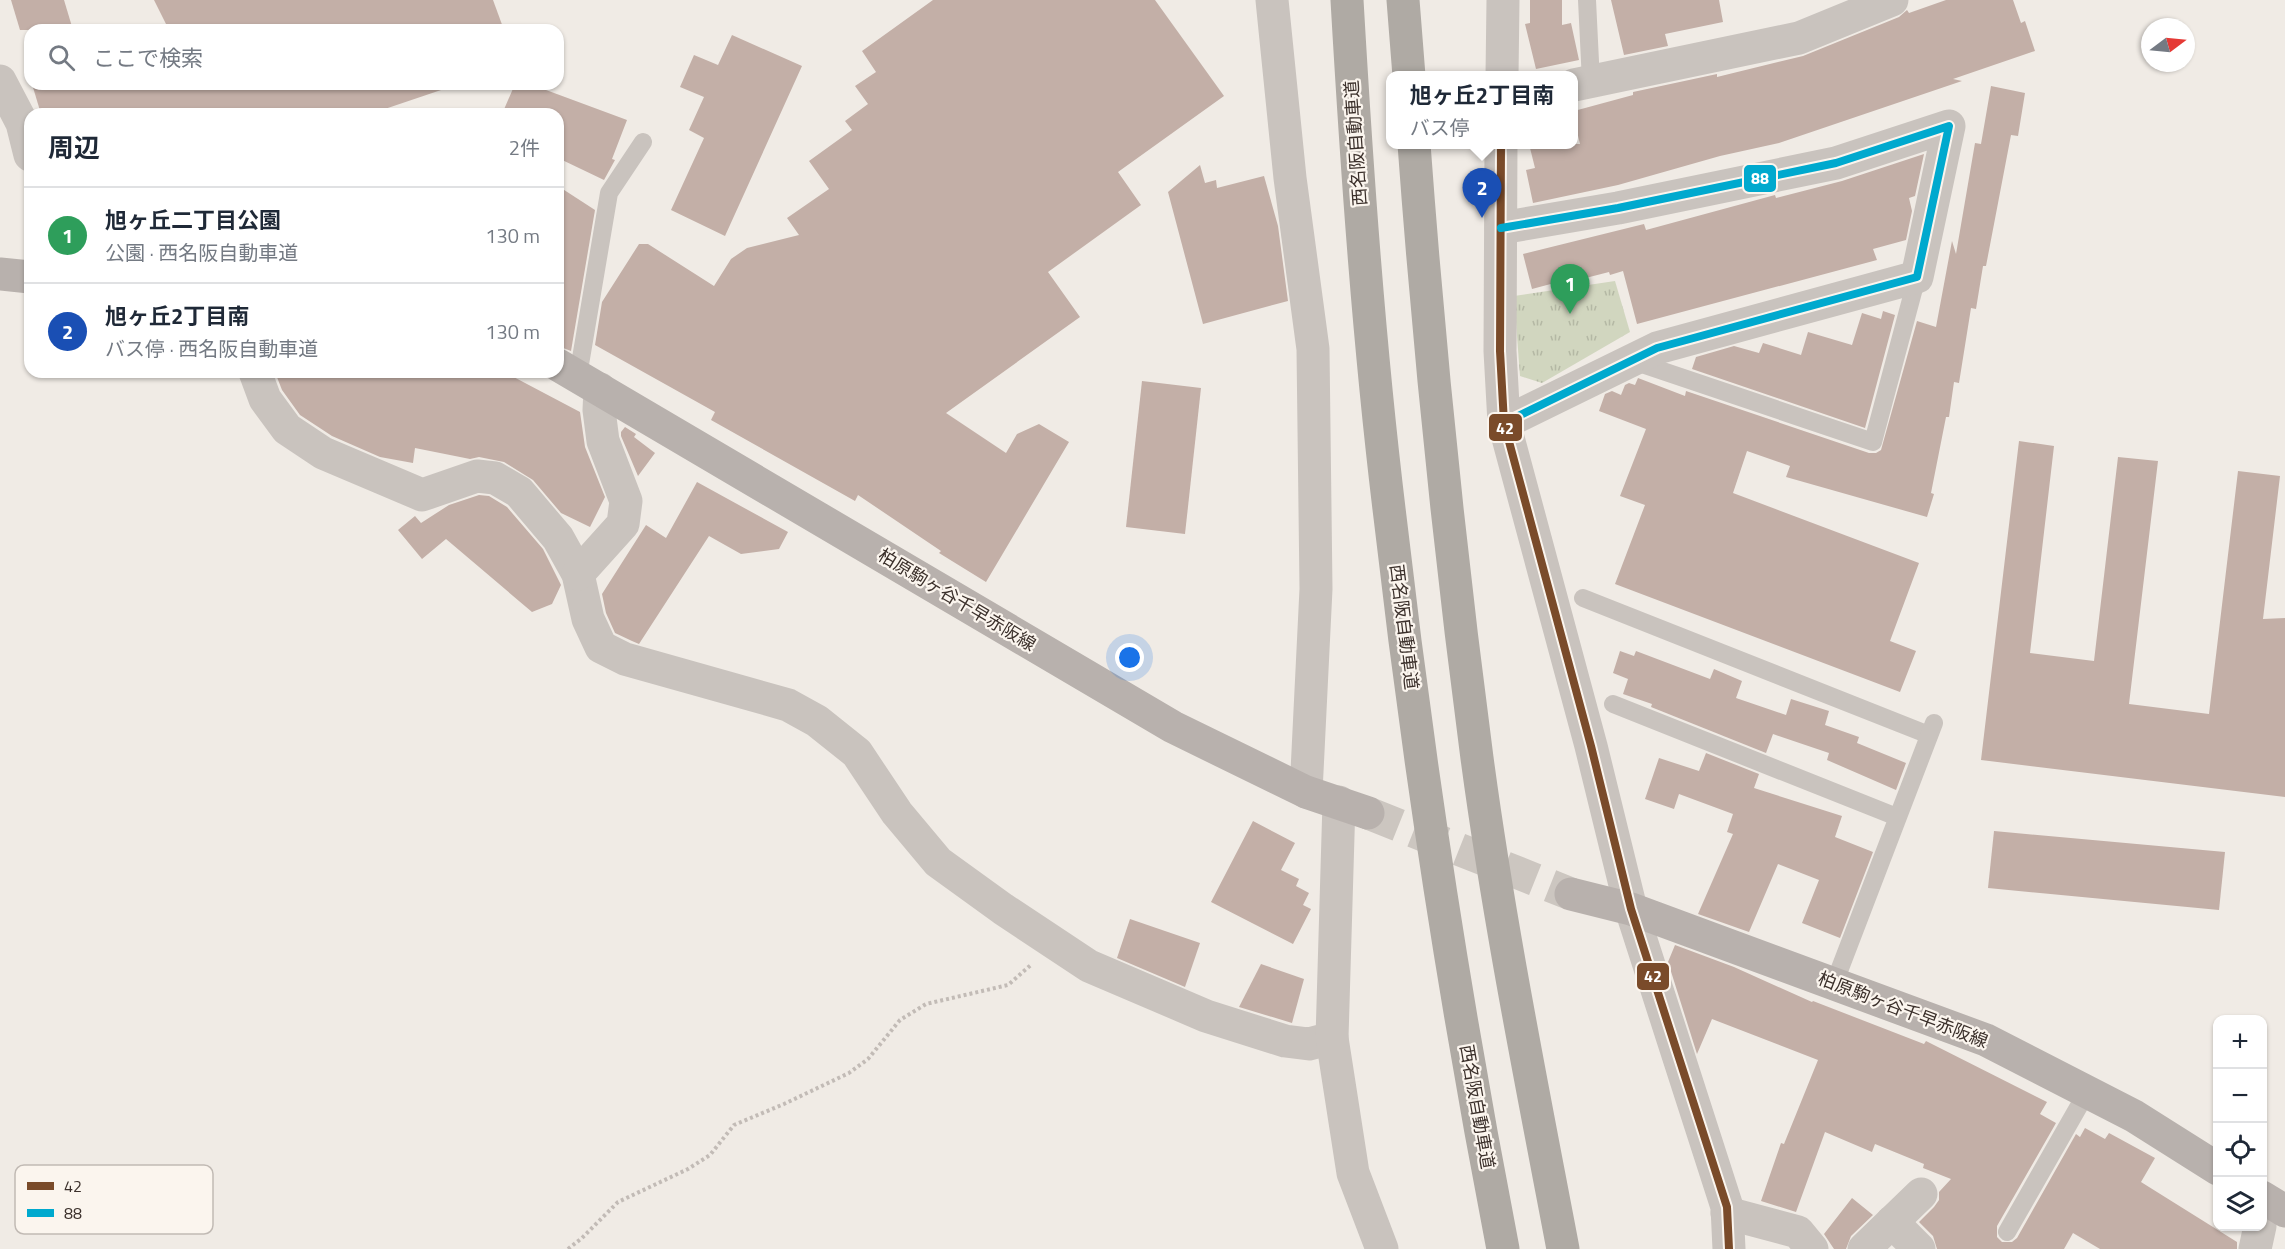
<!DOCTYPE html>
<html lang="ja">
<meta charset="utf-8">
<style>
body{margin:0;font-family:"Titillium Web","Noto Sans JP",sans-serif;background:#f2f2f3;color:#1f2937}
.controls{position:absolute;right:18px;bottom:18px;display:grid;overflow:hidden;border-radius:12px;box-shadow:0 2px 4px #0004}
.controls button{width:54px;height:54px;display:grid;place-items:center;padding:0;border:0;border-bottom:2px solid #e0e1e3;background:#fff;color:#1f2937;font:30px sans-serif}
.compass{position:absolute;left:2141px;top:18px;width:54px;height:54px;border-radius:50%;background:#fff;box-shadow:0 2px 4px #0004;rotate:74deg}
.you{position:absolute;left:1130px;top:658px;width:21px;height:21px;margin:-15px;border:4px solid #fff;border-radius:50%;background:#1a73e8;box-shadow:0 0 0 9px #1a73e833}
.badge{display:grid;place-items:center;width:39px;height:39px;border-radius:50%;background:#7c3aed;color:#fff;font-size:20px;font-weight:700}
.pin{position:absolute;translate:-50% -50px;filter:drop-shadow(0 2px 3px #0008)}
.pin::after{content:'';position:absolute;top:32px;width:21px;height:18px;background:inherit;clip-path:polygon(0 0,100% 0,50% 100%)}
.popup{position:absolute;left:1386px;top:71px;width:192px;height:78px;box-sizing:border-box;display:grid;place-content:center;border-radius:12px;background:#fff;filter:drop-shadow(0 2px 4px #0005);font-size:20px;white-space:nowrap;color:#747a83}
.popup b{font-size:22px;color:#1f2937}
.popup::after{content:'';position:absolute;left:50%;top:100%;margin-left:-12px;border:12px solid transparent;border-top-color:#fff}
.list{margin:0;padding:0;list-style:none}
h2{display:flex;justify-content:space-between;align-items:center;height:78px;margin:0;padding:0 24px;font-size:26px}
h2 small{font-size:20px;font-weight:400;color:#747a83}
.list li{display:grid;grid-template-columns:39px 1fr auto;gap:18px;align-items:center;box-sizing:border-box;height:96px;padding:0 24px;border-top:2px solid #e0e1e3}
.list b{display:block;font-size:22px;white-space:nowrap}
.list p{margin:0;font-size:20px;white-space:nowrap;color:#747a83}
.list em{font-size:20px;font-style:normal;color:#747a83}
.icon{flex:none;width:33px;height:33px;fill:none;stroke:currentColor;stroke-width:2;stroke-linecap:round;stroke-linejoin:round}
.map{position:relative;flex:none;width:2285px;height:1249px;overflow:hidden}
.search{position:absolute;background:#fff;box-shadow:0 2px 4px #0004;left:24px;top:24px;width:540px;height:66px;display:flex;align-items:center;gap:15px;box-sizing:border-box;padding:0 21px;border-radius:18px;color:#747a83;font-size:22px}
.panel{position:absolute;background:#fff;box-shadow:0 2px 4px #0004;left:24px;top:108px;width:540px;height:270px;border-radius:18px}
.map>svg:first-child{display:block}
.park{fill:url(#park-tufts)}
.building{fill:#c3afa7}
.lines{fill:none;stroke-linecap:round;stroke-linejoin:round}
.primary-tunnel{stroke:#ccc6c0;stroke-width:33;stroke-dasharray:33 16;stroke-linecap:butt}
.path{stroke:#c2bbb6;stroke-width:4;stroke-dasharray:3 3;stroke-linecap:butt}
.service{stroke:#c9c3be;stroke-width:18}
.minor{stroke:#c9c3be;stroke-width:33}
.tertiary{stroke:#c9c3be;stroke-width:33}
.primary{stroke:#b8b1ad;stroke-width:33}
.motorway{stroke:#afaaa4;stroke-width:33}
.bus-1-casing{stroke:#fbf5ee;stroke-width:12}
.bus-2-casing{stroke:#fbf5ee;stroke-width:12}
.bus-1{stroke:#7a4b2a;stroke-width:8}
.bus-2{stroke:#00a9ce;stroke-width:8}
.labels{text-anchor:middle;stroke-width:4.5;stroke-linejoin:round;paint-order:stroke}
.street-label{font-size:18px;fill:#3b302b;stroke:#fbf5ee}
.key{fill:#fbf5ee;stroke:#c1bab4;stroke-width:1.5}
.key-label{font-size:16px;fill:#3b302b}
.line-badge{stroke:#fbf5ee;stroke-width:2}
.badge-label{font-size:16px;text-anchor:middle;font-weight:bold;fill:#fff}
</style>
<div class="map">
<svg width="2285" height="1249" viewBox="0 0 2285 1249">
<defs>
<pattern id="park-tufts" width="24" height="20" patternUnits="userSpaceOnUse" patternTransform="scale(1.5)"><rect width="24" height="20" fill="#d1d6bf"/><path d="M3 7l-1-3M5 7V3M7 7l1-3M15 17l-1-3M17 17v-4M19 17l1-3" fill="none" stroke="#b4b8a4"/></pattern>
</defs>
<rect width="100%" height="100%" fill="#f0ebe5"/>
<path class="park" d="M1615,281L1630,332L1542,383L1520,376L1514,296Z"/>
<g class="building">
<path d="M11,0H64L73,30H20Z"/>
<path d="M154,0H493L504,30H169Z"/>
<path d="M933,0H1155L1224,96L1118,172L1141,205L1048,272L1080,317L946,413L1006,453L1017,434L1039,424L1069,442L986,582L939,553L941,551L858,495L855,501L711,420L715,412L595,345L602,302L639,244H648L714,286L731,259L747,248L799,235L787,218L829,189L809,161L852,130L845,121L868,104L855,86L876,72L862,51Z"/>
<path d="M1530,0H1562V25L1571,23L1579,60L1536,69L1525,24L1530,23Z"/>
<path d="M1611,0H1719L1723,22L1665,34L1668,46L1624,55Z"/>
<path d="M1946,0H2013L2021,23L2025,21L2035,51L1953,79L1962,81L1779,143L1720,156L1618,185L1533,203L1526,170L1535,168L1529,144H1580L1574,119V111L1633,95V92L1717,74V77L1803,56L1899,17L1907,10L1909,13Z"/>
<path d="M732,35L802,66L725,236L671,210L704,138L689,130L704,97L680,87L694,55L718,65Z"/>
<path d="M32,84H446L447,88L370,114H41Z"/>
<path d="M515,84H549L546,90L627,120L612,159L615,160L604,180L558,158V114H502Z"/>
<path d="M1991,86L2025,93L2018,136L2011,135L1986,266H1983L1976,309L1971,308L1959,383L1954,382L1949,417H1946L1931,493L1934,494L1927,517L1786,477L1790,466L1747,451L1733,493L1919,563L1890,641L1916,651L1900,692L1615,584L1645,505L1620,496L1646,429L1599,411L1605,394L1612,391L1621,395L1625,385L1629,383L1635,385L1638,378L1685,396L1686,391L1869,453H1876L1881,450L1917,321L1936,327L1952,241L1956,254L1975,143L1981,144Z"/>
<path d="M1924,154L1915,196L1909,198L1912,211L1906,240L1873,249L1877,260L1637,324L1623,271L1610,275L1609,272L1574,281L1573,278L1532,289L1523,254L1644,224L1646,230L1775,195L1776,198L1842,181Z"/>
<path d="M1200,165L1205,183L1216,180L1217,188L1264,176L1278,226L1288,301L1203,324L1168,192Z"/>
<path d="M558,186L595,210L571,351L558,346Z"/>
<path d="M1883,311L1895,315L1865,428L1692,369L1696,357L1734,346L1759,353L1763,343L1801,355L1808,332L1852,345L1862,313L1881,319Z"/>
<path d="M275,372H494L508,374L580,412L585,447L605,497L590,527L561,513L533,480L504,462L479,457L470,459L415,448L413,463L380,457L332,436L300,415L282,390Z"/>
<path d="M1142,381L1201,388L1185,534L1126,527Z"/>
<path d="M625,427L636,434L634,437L655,453L638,476L621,436V432Z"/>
<path d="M2019,441L2054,446L2030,653L2094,661L2118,457L2158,461L2129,704L2209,714L2238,471L2280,476L2263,619L2285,618V797L1981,760Z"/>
<path d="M697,482L788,532L779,549L741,554L709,536L639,644L632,641L615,633L606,613L602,594L646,525L666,538Z"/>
<path d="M479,495L489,496L507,507L543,549L561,585L552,604L532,612L446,539L422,559L398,530L415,516L421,523L449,505Z"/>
<path d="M1620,651L1634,656L1636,651L1710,679L1714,669L1742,681L1736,698L1786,715L1791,699L1829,711L1825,725L1859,737L1857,743L1906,763L1896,790L1827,760L1829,753L1773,734L1766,753L1651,707L1652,704L1623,694L1628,679L1613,673Z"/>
<path d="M1706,753L1759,774L1754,788L1842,816L1835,837L1873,852L1840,938L1802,923L1819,880L1778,864L1749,932L1698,914L1733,834L1727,832L1733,814L1679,794L1674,809L1645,799L1659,758L1699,771Z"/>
<path d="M1253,821L1295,843L1281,870L1299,879L1296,886L1309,893L1303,905L1311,909L1293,944L1211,902Z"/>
<path d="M1994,831L2225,852L2219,910L1988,888Z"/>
<path d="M1130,919L1200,943L1185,987L1117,958Z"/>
<path d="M1675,945L1734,967L1812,1002L1813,1001L1924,1044L1926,1041L2047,1102L2040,1114L2056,1123L1997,1226V1237L2002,1242H2012L2017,1238L2076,1134L2080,1137L2085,1128L2105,1139L2109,1133L2155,1158L2141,1182L2237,1242V1249H2100L2073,1233L2064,1249H1937L1933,1236L1919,1222L1934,1207L1939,1200V1192L1951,1179L1923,1168L1924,1164L1875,1144L1872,1152L1825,1132L1796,1212L1761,1201L1781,1143L1784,1144L1818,1060L1712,1019L1697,1054L1668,962Z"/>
<path d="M1261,964L1304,979L1292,1023L1239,1007Z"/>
<path d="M1852,1198L1873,1215L1851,1236L1846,1249H1834L1824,1234Z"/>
</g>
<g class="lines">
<path class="primary-tunnel" d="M1368,813L1571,894"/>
<path class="path" d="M568,1249L582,1238L618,1202L688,1169L710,1155L734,1125L784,1104L849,1073L868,1059L900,1020L926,1004L1008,985L1032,964"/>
<g class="service">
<path d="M1587,0L1591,82"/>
<path d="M1633,361L1873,442L1917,277"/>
<path d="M578,376L609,193L643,142"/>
<path d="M1583,598L1929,735"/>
<path d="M1613,704L1897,817"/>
<path d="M1834,984L1934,723"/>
<path d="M2007,1232L2087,1092"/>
</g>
<g class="minor">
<path d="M0,81L22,123L30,155"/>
<path d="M1574,85L1799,38L1892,0"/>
<path d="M1501,228L1618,208L1836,163L1949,126L1917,277L1657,348L1504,423"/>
<path d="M255,372L265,399L287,429L323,453L422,495L477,476L495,478L519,492L558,538L578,574L588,619L601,647L625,659L788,705L817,721L857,753L897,813L938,862L1003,909L1089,966L1206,1016L1285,1041L1309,1044L1332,1038"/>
<path d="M578,574L623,524L626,501L603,441L599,410L600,389"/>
<path d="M1631,909L1727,1207L1729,1249"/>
<path d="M1727,1213L1798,1232L1812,1249"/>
<path d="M1892,1222L1919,1249"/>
<path d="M1864,1249L1921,1194"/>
<path d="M2255,1249L2260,1226"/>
</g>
<g class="tertiary">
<path d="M1272,0L1290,178L1313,349L1316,589L1306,792"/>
<path d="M1502,76L1503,0"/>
<path d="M1501,144L1500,351L1504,423L1591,746L1631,909"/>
<path d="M1339,802L1332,1038L1353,1173L1382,1249"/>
</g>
<g class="primary">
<path d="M0,274L30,277"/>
<path d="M558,365L1173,727L1306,792L1368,813"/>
<path d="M1571,894L1631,909L1986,1040L2134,1116L2218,1169"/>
<path d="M2262,1197L2285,1211"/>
</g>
<g class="motorway">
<path d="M1347,0C1357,173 1369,345 1390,517C1418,762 1456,1007 1503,1249"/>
<path d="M1403,0L1409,76"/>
<path d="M1414,144C1429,349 1450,554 1477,758C1499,922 1532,1086 1563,1249"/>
</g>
<defs>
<path id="bus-1" d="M1501,144L1500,351L1504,423L1591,746L1631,909L1727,1207L1729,1249"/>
<path id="bus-2" d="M1501,228L1618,208L1836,163L1949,126L1917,277L1657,348L1504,423"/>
</defs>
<use href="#bus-1" class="bus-1-casing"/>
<use href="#bus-2" class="bus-2-casing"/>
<use href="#bus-1" class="bus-1"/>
<use href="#bus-2" class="bus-2"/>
</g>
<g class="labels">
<g class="street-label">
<text transform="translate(1356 143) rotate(-94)" y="6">西名阪自動車道</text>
<text transform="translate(957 600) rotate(31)" y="6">柏原駒ヶ谷千早赤阪線</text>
<text transform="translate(1404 627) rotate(83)" y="6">西名阪自動車道</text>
<text transform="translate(1903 1010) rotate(21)" y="6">柏原駒ヶ谷千早赤阪線</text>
<text transform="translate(1477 1107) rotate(80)" y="6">西名阪自動車道</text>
</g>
</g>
<rect x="15" y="1165" width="198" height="69" rx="9" class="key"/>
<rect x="27" y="1182" width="27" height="8" fill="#7a4b2a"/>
<rect x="27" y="1209" width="27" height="8" fill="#00a9ce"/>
<g class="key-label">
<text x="64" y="1192">42</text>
<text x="64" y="1219">88</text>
</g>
<g class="line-badge">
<rect x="1743" y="164" width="34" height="29" rx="6" fill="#00a9ce"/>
<rect x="1488" y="413" width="35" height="29" rx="6" fill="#7a4b2a"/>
<rect x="1636" y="962" width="34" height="29" rx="6" fill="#7a4b2a"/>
</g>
<g class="badge-label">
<text x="1760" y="184">88</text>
<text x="1505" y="434">42</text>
<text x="1653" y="982">42</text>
</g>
</svg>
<div class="controls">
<button>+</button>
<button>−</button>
<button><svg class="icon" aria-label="locate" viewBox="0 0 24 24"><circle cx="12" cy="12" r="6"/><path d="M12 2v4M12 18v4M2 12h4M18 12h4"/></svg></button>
<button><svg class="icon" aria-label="layers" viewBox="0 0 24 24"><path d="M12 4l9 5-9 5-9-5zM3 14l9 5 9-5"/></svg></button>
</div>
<svg class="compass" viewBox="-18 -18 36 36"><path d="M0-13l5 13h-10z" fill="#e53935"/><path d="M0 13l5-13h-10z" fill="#747a83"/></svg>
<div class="you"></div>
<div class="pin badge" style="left:1570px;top:314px;background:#2e9e5b">1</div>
<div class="pin badge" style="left:1482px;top:218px;background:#1a4fb4">2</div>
<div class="popup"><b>旭ヶ丘2丁目南</b>バス停</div>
<div class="search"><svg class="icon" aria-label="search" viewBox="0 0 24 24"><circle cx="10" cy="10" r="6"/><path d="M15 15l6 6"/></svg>ここで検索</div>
<section class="panel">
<h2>周辺<small>2件</small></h2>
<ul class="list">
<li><span class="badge" style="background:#2e9e5b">1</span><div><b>旭ヶ丘二丁目公園</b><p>公園 · 西名阪自動車道</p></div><em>130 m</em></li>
<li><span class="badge" style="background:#1a4fb4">2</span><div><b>旭ヶ丘2丁目南</b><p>バス停 · 西名阪自動車道</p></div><em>130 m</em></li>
</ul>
</section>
</div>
